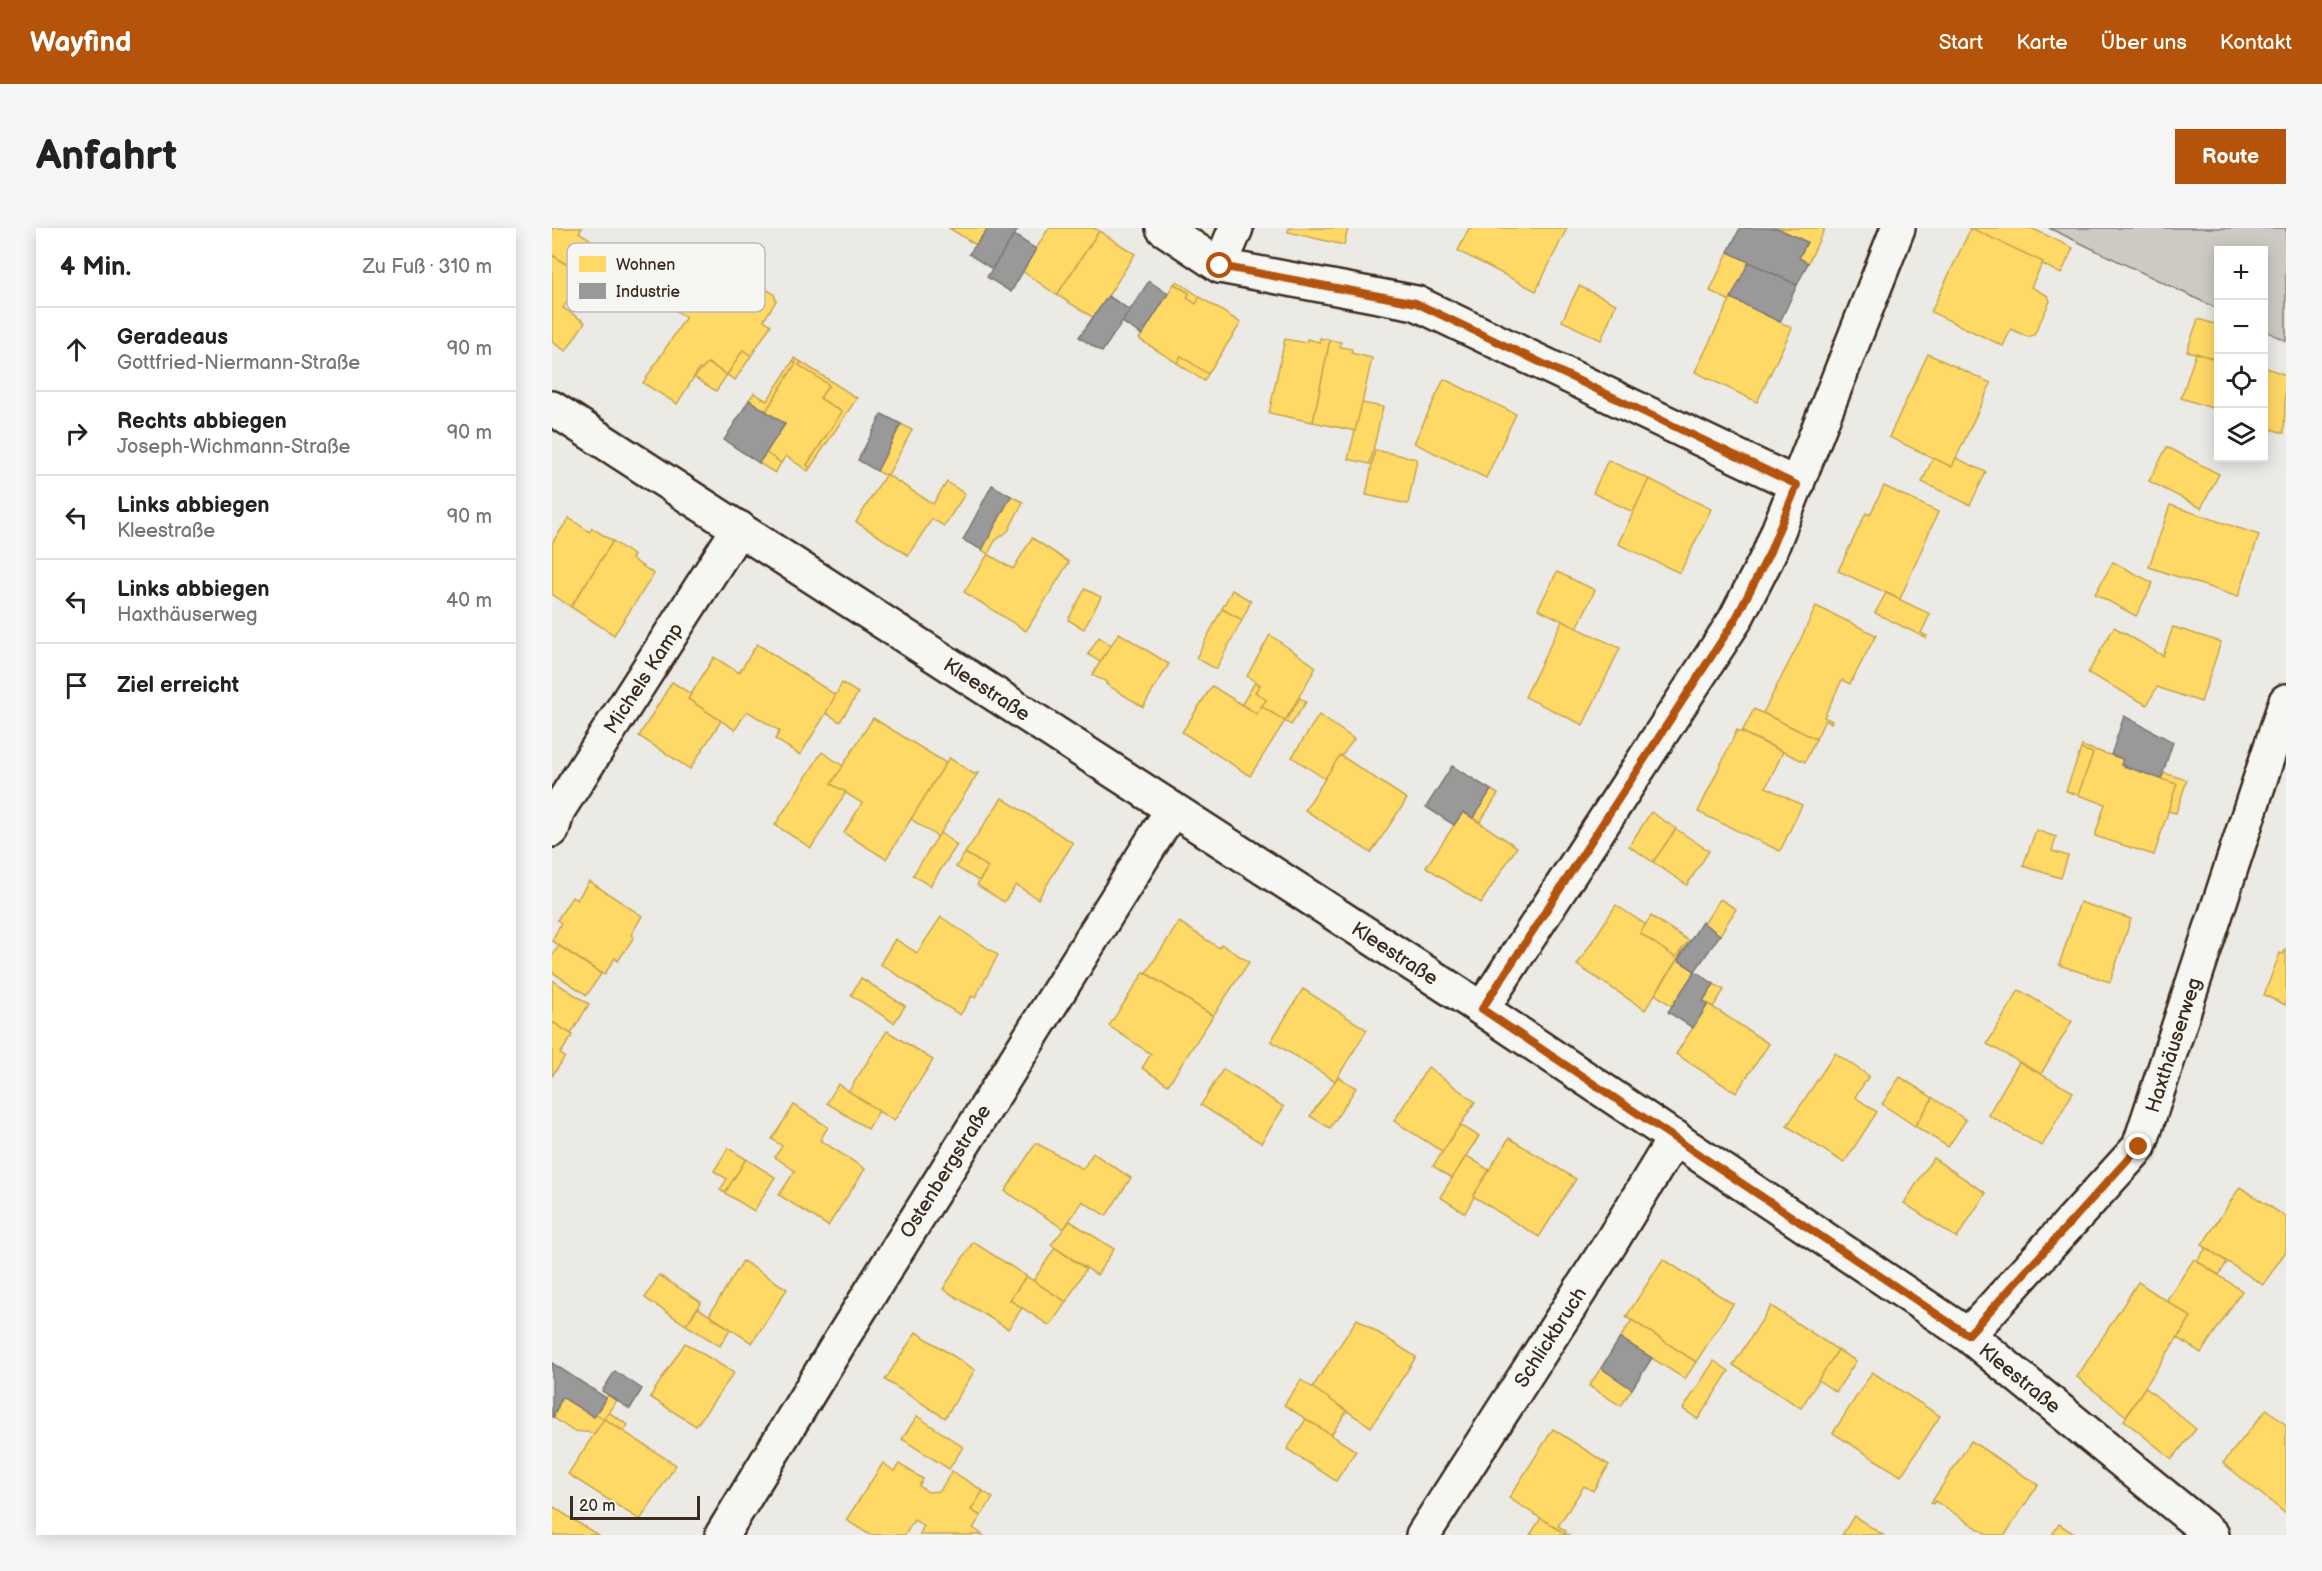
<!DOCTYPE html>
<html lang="de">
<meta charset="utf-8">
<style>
body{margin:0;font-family:"Balsamiq Sans",sans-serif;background:#f6f6f6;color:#222}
.controls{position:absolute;right:18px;top:18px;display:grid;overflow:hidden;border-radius:0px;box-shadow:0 3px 15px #0003}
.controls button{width:54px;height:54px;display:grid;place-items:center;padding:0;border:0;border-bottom:2px solid #e0e0e0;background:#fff;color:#222;font:30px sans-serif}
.scale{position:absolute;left:18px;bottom:15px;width:130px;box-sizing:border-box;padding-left:6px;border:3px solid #3b2a1e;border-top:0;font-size:16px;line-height:21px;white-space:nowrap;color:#3b2a1e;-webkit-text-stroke:4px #f6f6f2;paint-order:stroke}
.stop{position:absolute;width:18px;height:18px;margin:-14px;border:4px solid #b45309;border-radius:50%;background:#fff}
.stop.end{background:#b45309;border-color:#fff;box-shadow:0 2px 6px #0008}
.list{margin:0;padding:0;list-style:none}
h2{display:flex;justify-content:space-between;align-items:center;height:78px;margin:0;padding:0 24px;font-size:26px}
h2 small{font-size:20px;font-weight:400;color:#767676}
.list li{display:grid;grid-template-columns:39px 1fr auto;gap:18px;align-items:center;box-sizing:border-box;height:84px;padding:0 24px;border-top:2px solid #e0e0e0}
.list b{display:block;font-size:22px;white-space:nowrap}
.list p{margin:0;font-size:20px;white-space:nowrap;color:#767676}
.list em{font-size:20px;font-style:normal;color:#767676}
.icon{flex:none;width:33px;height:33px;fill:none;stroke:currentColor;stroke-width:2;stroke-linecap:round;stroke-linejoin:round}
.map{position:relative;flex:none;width:1734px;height:1307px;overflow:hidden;border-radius:0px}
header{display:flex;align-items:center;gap:36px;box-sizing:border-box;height:84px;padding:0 30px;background:#b45309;color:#fff}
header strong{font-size:28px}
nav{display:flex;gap:33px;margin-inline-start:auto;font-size:21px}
.intro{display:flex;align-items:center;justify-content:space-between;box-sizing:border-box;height:144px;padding:0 36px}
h1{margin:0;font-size:42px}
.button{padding:15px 27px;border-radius:0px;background:#b45309;color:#fff;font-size:21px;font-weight:700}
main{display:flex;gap:36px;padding:0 36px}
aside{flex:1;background:#fff;border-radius:0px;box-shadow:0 3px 15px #0003}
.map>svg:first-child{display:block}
.green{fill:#cdcac4;stroke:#847a71;stroke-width:1.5}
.homes{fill:#ffd966;stroke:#c4a450;stroke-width:1.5}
.industry{fill:#999;stroke:#7d7874;stroke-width:1.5}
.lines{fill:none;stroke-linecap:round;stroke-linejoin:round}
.street-casing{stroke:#3b2a1e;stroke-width:38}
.secondary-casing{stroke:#3b2a1e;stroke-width:38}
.street{stroke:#f6f6f2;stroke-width:33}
.secondary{stroke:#f6f6f2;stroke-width:33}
.route{stroke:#b45309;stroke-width:8}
.labels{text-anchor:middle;stroke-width:6;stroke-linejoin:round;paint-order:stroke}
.street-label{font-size:20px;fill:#3b2a1e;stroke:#f6f6f2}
.key{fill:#f6f6f2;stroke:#beb9b2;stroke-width:1.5}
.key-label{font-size:16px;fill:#3b2a1e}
</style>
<header>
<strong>Wayfind</strong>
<nav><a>Start</a><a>Karte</a><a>Über uns</a><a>Kontakt</a></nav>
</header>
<div class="intro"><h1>Anfahrt</h1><a class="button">Route</a></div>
<main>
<aside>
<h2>4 Min.<small>Zu Fuß · 310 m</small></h2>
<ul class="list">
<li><svg class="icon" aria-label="ahead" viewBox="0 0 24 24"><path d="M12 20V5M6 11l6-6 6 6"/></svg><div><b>Geradeaus</b><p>Gottfried-Niermann-Straße</p></div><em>90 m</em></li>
<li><svg class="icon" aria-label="right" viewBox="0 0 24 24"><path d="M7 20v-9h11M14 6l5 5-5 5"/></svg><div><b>Rechts abbiegen</b><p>Joseph-Wichmann-Straße</p></div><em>90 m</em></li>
<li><svg class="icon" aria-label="left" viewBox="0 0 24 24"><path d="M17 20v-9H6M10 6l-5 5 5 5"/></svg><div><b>Links abbiegen</b><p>Kleestraße</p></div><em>90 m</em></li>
<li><svg class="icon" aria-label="left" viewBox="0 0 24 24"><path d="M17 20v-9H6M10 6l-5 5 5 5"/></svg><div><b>Links abbiegen</b><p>Haxthäuserweg</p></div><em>40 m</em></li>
<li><svg class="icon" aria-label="arrive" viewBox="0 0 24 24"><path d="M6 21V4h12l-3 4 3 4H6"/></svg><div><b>Ziel erreicht</b></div></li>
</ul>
</aside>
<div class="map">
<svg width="1734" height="1307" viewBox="0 0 1734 1307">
<rect width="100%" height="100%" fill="#ebeae5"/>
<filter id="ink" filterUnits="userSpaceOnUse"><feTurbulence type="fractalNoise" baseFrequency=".0167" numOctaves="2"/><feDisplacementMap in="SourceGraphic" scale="12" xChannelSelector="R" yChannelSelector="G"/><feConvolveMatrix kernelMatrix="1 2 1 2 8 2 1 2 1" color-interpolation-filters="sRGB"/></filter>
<g filter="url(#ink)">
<path class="green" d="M1497,0H1734V113L1712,102V22H1666V81Z"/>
<g class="homes">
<path d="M0,0H30L27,4L51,20L32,48L0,27Z"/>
<path d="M397,0H436L424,17Z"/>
<path d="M497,0H542L547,3L505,67L470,43Z"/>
<path d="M737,0H796L792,17L736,4Z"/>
<path d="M917,0H1015L984,63L906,23Z"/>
<path d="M1225,0H1273L1256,35L1247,30L1255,14Z"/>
<path d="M1416,0H1479L1521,20L1509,46L1490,36L1491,34Z"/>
<path d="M1419,0L1491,34L1479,59L1496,68L1498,73L1482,107L1476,109L1459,101L1451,118L1379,84Z"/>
<path d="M547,3L583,26L542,90L505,67Z"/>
<path d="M1176,24L1197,34L1178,73L1158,63Z"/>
<path d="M0,27L32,48L11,80L33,94L14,123L0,114Z"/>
<path d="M150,41L187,64L193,53L200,52L222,66L224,73L212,92L219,97L199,128L191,122L175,147L156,135L150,143L147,141L125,176L91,155L134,89L123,82Z"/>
<path d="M625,53L648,69L644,76L635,70L637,65L622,56Z"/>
<path d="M622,56L637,65L635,70L644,76L648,69L689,95L656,146L629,128L625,135L587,111Z"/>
<path d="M1027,58L1064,76L1049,112L1010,93Z"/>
<path d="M1179,70L1240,100L1205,174L1143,144Z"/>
<path d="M1646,91L1666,97V132L1635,123Z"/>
<path d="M768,110L778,112L761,194L717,185L733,111L754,115L755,111L767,114Z"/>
<path d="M778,112L789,114L788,119L800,121L799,125L820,130L804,203L761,194Z"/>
<path d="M191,122L199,128L183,152L175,147Z"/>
<path d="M1644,125L1666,132V182L1629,170Z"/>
<path d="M1376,126L1439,155L1400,239L1337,209Z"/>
<path d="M629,128L656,146L652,153L625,135Z"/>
<path d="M242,130L249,134L247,137L277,157L268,170L290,184L255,237L258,240L256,243L234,228L229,235L214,225L233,196L214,183L244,135L241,133Z"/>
<path d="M241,133L244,135L214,183L197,172L202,165L215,173Z"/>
<path d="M249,134L305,170L258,240L255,237L290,184L268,170L277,157L247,137Z"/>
<path d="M156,135L175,147L164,163L142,149Z"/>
<path d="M1712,139L1734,147L1732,205L1712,199Z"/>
<path d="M892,151L964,186L934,250L862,215Z"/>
<path d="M810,175L831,179L818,236L796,231Z"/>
<path d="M349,196L360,202L336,247H333L325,243Z"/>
<path d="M1615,219L1667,246L1649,280L1597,253Z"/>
<path d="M823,222L865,231L856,276L814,267Z"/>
<path d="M214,225L229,235L223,245L207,235Z"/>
<path d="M1381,230L1400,239L1404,230L1434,244L1418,277L1370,254Z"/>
<path d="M1056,232L1097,251L1081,284L1041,265Z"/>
<path d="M334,246L381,276L395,254L413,266L392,298L380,291L356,327L304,294Z"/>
<path d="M1097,251L1159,281L1128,345L1066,316Z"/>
<path d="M1332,258L1386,284L1348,371L1286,343L1314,285L1318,287Z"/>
<path d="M459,268L471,274L456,303L443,313L436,326L430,322Z"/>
<path d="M1618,277L1707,307L1686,369L1597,339Z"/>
<path d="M17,290L38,304L40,300L61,313L19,379L0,366V315Z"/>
<path d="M480,310L517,334L474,403L412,364L436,326L461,341Z"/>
<path d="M61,313L82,328L80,331L102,346L62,407L19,379Z"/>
<path d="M1561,334L1601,355L1584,388L1543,366Z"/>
<path d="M1005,344L1043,362L1025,400L986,381Z"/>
<path d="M533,361L549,369L532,401L516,392Z"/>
<path d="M680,362L699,373L690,392L670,381Z"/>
<path d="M1334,365L1378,386L1369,405L1375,408L1374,410L1323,385Z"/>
<path d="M1264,378L1324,407L1298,456L1290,452L1272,489L1280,493L1279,495L1273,492L1264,511L1211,485L1247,415Z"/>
<path d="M670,381L690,392L664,441L644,430Z"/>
<path d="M1010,393L1068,420L1031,497L973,469Z"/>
<path d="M1562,399L1611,428L1621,399L1669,414L1649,474L1605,459L1595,477L1536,445Z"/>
<path d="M567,405L617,436L591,479L554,456L555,454L540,447Z"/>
<path d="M718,407L764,439L733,493L709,478L714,472L703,464L708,457L695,448Z"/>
<path d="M547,409L559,418L548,434L536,426Z"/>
<path d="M205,416L285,468L248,527L223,511L228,503L195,483L183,502L136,471L162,429L187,445Z"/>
<path d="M120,454L139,466L136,471L169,493L138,541L87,508Z"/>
<path d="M703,454L708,457L703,464L714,472L705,486L690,476Z"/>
<path d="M290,455L306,465L288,494L274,485Z"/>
<path d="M660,458L705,486L709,478L733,493L698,548L630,504Z"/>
<path d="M748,470L754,474L739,497L733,493Z"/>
<path d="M1202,481L1264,511L1253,534L1190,504Z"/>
<path d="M767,487L802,511L773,551L740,529Z"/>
<path d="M321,490L394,535L334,631L292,605L310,575L279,556Z"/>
<path d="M1185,502L1231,524L1214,559L1250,577L1228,623L1146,584Z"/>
<path d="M1530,518L1571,531L1569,537L1625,556L1602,627L1543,608L1553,576L1526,567L1541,525L1529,521Z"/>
<path d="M1529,521L1541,525L1526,567L1514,563Z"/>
<path d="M270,524L291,538L279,556L294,564L259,620L223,597Z"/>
<path d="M788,527L855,571L819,625L753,582Z"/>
<path d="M397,530L422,546L426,545L386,609L359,591Z"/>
<path d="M1612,545L1635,552L1624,585L1616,583L1625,556L1609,551Z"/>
<path d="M939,562L946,566L928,594L921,590Z"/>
<path d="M450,570L521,615L486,671L464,657L452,674L425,657L436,639L413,625Z"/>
<path d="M911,584L965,619L929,675L874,639Z"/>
<path d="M1099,584L1124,601L1101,634L1077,618Z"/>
<path d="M1124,601L1157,623L1135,657L1101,634Z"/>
<path d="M1484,602L1504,609L1500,623L1516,628L1509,650L1471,638Z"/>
<path d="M388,605L405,617L378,658L361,647Z"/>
<path d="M413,625L436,639L427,653L404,639Z"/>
<path d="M37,653L90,688L79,707L82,709L66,733L63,730L52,747L0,713L9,695L5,692L20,669L25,672Z"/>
<path d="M1168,671L1184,681L1168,707L1152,696Z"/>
<path d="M1528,674L1579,691L1558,754L1507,737Z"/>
<path d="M1064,677L1094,697L1088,705L1123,729L1129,720L1131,722L1093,782L1025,737Z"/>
<path d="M1099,688L1137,713L1123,729L1088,705Z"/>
<path d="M389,689L446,727L423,770L420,768L408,787L328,736L343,711L365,725Z"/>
<path d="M627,694L667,720L669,716L697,734L661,788L594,745Z"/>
<path d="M7,718L49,746L35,767L0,744V728Z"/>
<path d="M1734,721V777L1712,767L1728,725L1731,726Z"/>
<path d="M1126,732L1143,743L1120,778L1103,766Z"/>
<path d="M592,744L661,788L616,857L590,840L599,826L557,798Z"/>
<path d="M309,750L353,778L342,795L299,767Z"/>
<path d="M0,752L37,776L19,806L0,794Z"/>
<path d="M1162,756L1172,762L1161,779L1151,773Z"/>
<path d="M751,761L815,802L783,853L719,813Z"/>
<path d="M1467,762L1520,793L1489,846L1435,816Z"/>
<path d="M1156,776L1217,816L1184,865L1124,826Z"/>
<path d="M0,794L21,807L8,826L13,829L0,848Z"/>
<path d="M335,803L381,832L342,893L296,864Z"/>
<path d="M1283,825L1317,848L1303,869L1325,884L1292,935L1235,898Z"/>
<path d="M1467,834L1521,864L1490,918L1436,887Z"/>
<path d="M876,839L923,874L891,924L842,893Z"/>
<path d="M671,841L732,879L709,915L649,877Z"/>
<path d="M786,849L804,860L778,900L758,888Z"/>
<path d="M1348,849L1381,870L1363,898L1330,876Z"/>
<path d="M286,856L327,883L316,901L275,875Z"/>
<path d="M1381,870L1414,892L1396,919L1363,898Z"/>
<path d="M242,877L276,899L268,912L313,941L276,998L227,967L243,943L223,929L230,918L220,911Z"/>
<path d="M908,897L927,908L900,950L881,938Z"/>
<path d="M927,908L915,928L937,942L913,985L888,969Z"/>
<path d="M957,910L1024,951L987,1009L921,968Z"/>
<path d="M484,915L531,941L541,925L579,950L554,988L530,973L512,1001L453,963Z"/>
<path d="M176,920L194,931L173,965L168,962L175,951L162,943Z"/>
<path d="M1381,930L1434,965L1405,1010L1352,975Z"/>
<path d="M194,931L223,949L202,983L173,965Z"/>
<path d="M1688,959L1734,989V1023L1711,1057L1650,1017Z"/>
<path d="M518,993L562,1021L545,1047L499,1017Z"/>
<path d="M421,1014L474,1048L458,1072L470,1080L456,1101L391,1061Z"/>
<path d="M503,1020L534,1041L514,1074L481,1053Z"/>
<path d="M1654,1020L1675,1034L1667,1047L1645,1033Z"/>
<path d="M1111,1031L1181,1076L1144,1134L1074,1089Z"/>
<path d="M1642,1031L1690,1063L1649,1125L1626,1110L1639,1089L1614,1073Z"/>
<path d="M191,1033L235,1061L200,1115L157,1087Z"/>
<path d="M107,1047L149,1074L134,1097L93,1070Z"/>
<path d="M474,1048L514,1074L498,1098L458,1072Z"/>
<path d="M1586,1054L1639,1089L1574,1188L1525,1149Z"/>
<path d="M1219,1078L1286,1122L1249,1180L1181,1137Z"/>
<path d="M146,1080L178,1101L168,1118L134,1097Z"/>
<path d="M805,1091L864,1129L819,1199L760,1160Z"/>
<path d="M1080,1092L1144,1134L1133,1151L1068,1110Z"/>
<path d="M364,1104L423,1142L393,1190L333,1152Z"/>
<path d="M133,1115L182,1145L144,1198L98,1169Z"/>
<path d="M1286,1122L1304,1133L1284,1164L1266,1152Z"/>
<path d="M1162,1133L1177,1143L1146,1191L1131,1181Z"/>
<path d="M1049,1140L1080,1161L1069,1178L1037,1158Z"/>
<path d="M1320,1144L1388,1188L1349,1248L1281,1205Z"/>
<path d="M749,1152L795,1183L779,1207L732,1177Z"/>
<path d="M1593,1159L1644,1201L1620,1231L1572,1192Z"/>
<path d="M56,1167L64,1173L52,1191L43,1186Z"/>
<path d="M10,1169L42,1189L43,1186L52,1191L43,1205L21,1203L2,1190Z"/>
<path d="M1715,1181L1734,1197V1286L1671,1235Z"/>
<path d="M56,1184L76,1197L72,1203L52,1191Z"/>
<path d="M365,1188L411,1219L397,1241L350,1211Z"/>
<path d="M52,1191L124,1237L88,1292L16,1246Z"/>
<path d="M754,1191L804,1223L784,1253L735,1221Z"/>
<path d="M1001,1201L1057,1237L1041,1263L1032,1258L1006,1298L1014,1303L1013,1306L957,1270Z"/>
<path d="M1419,1213L1486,1257L1453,1307H1436L1383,1273L1381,1276L1379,1275Z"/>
<path d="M331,1235L342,1243L347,1236L360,1244L371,1251L367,1258L376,1264L388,1263L400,1243L431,1263L419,1282L429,1288L421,1300L431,1307H367L372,1298L362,1292L353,1307H318L294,1292Z"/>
<path d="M431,1263L441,1270L429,1288L419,1282Z"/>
<path d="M0,1278L20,1291L46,1307H0Z"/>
<path d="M1302,1288L1331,1307H1290Z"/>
<path d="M989,1290L1013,1306L1018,1307H978Z"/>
<path d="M1507,1296L1524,1307H1500Z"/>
</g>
<g class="industry">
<path d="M436,0H467L440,41L417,26Z"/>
<path d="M1188,0H1225L1255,14L1247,30L1256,35L1245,57L1176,24Z"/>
<path d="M462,7L484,21L459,64L435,49Z"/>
<path d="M1197,34L1245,57L1228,94L1179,70Z"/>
<path d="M597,53L616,66L590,107L570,94Z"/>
<path d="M556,68L578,82L550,124L527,109Z"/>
<path d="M197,172L233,196L207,235L172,212Z"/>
<path d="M330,186L349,196L325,243L306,232Z"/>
<path d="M440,257L459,268L430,322L411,312Z"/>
<path d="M1572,488L1621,514L1609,551L1569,537L1571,531L1559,527Z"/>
<path d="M900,538L939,562L921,590L911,584L902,597L874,579Z"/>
<path d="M1150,694L1168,707L1143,743L1126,732Z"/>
<path d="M1143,743L1162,756L1151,773L1156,776L1141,800L1116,784Z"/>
<path d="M1068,1110L1100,1130L1080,1161L1049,1140Z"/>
<path d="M0,1135L54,1170L42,1189L10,1169L1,1188L3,1189H0Z"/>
<path d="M63,1143L90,1161L78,1181L50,1163Z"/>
</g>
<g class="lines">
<defs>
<g id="street">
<path d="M611,0L668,38L864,75L1245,257"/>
<path d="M668,38L684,0"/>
<path d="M0,602L6,582L187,300"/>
<path d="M930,781L1183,392L1217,326L1346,0"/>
<path d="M1416,1107L1587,919L1734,473"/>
<path d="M170,1307L292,1107L620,582"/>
<path d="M871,1307L1058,1016L1123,909"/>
</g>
<path id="secondary" d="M0,180L930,781L1416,1107L1660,1307"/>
</defs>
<use href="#street" class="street-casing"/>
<use href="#secondary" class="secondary-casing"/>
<use href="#street" class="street"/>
<use href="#secondary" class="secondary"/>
</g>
</g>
<g class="lines" filter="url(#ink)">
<path class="route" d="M668,38L864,75L1245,257L1217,326L1183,392L930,781L1416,1107L1587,919"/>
</g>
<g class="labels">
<g class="street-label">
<text transform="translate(91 450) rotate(-57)" y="7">Michels Kamp</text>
<text transform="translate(435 461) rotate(33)" y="7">Kleestraße</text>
<text transform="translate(843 725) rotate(33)" y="7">Kleestraße</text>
<text transform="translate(1621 817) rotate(-72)" y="7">Haxthäuserweg</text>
<text transform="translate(393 943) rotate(-58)" y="7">Ostenbergstraße</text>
<text transform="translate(998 1109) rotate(-57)" y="7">Schlickbruch</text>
<text transform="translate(1468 1150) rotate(39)" y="7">Kleestraße</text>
</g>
</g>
<rect x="15" y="15" width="198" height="69" rx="9" class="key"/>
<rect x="27" y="28" width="27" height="16" fill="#ffd966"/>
<rect x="27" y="55" width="27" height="16" fill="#999"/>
<g class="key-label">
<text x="64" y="42">Wohnen</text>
<text x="64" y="69">Industrie</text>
</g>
</svg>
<div class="controls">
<button>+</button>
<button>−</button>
<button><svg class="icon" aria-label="locate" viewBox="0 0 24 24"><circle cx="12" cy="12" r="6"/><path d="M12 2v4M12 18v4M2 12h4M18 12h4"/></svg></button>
<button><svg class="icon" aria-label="layers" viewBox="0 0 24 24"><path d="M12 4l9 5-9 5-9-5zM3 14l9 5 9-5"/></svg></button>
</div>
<div class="scale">20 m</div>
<div class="stop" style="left:668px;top:38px"></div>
<div class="stop end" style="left:1587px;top:919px"></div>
</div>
</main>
